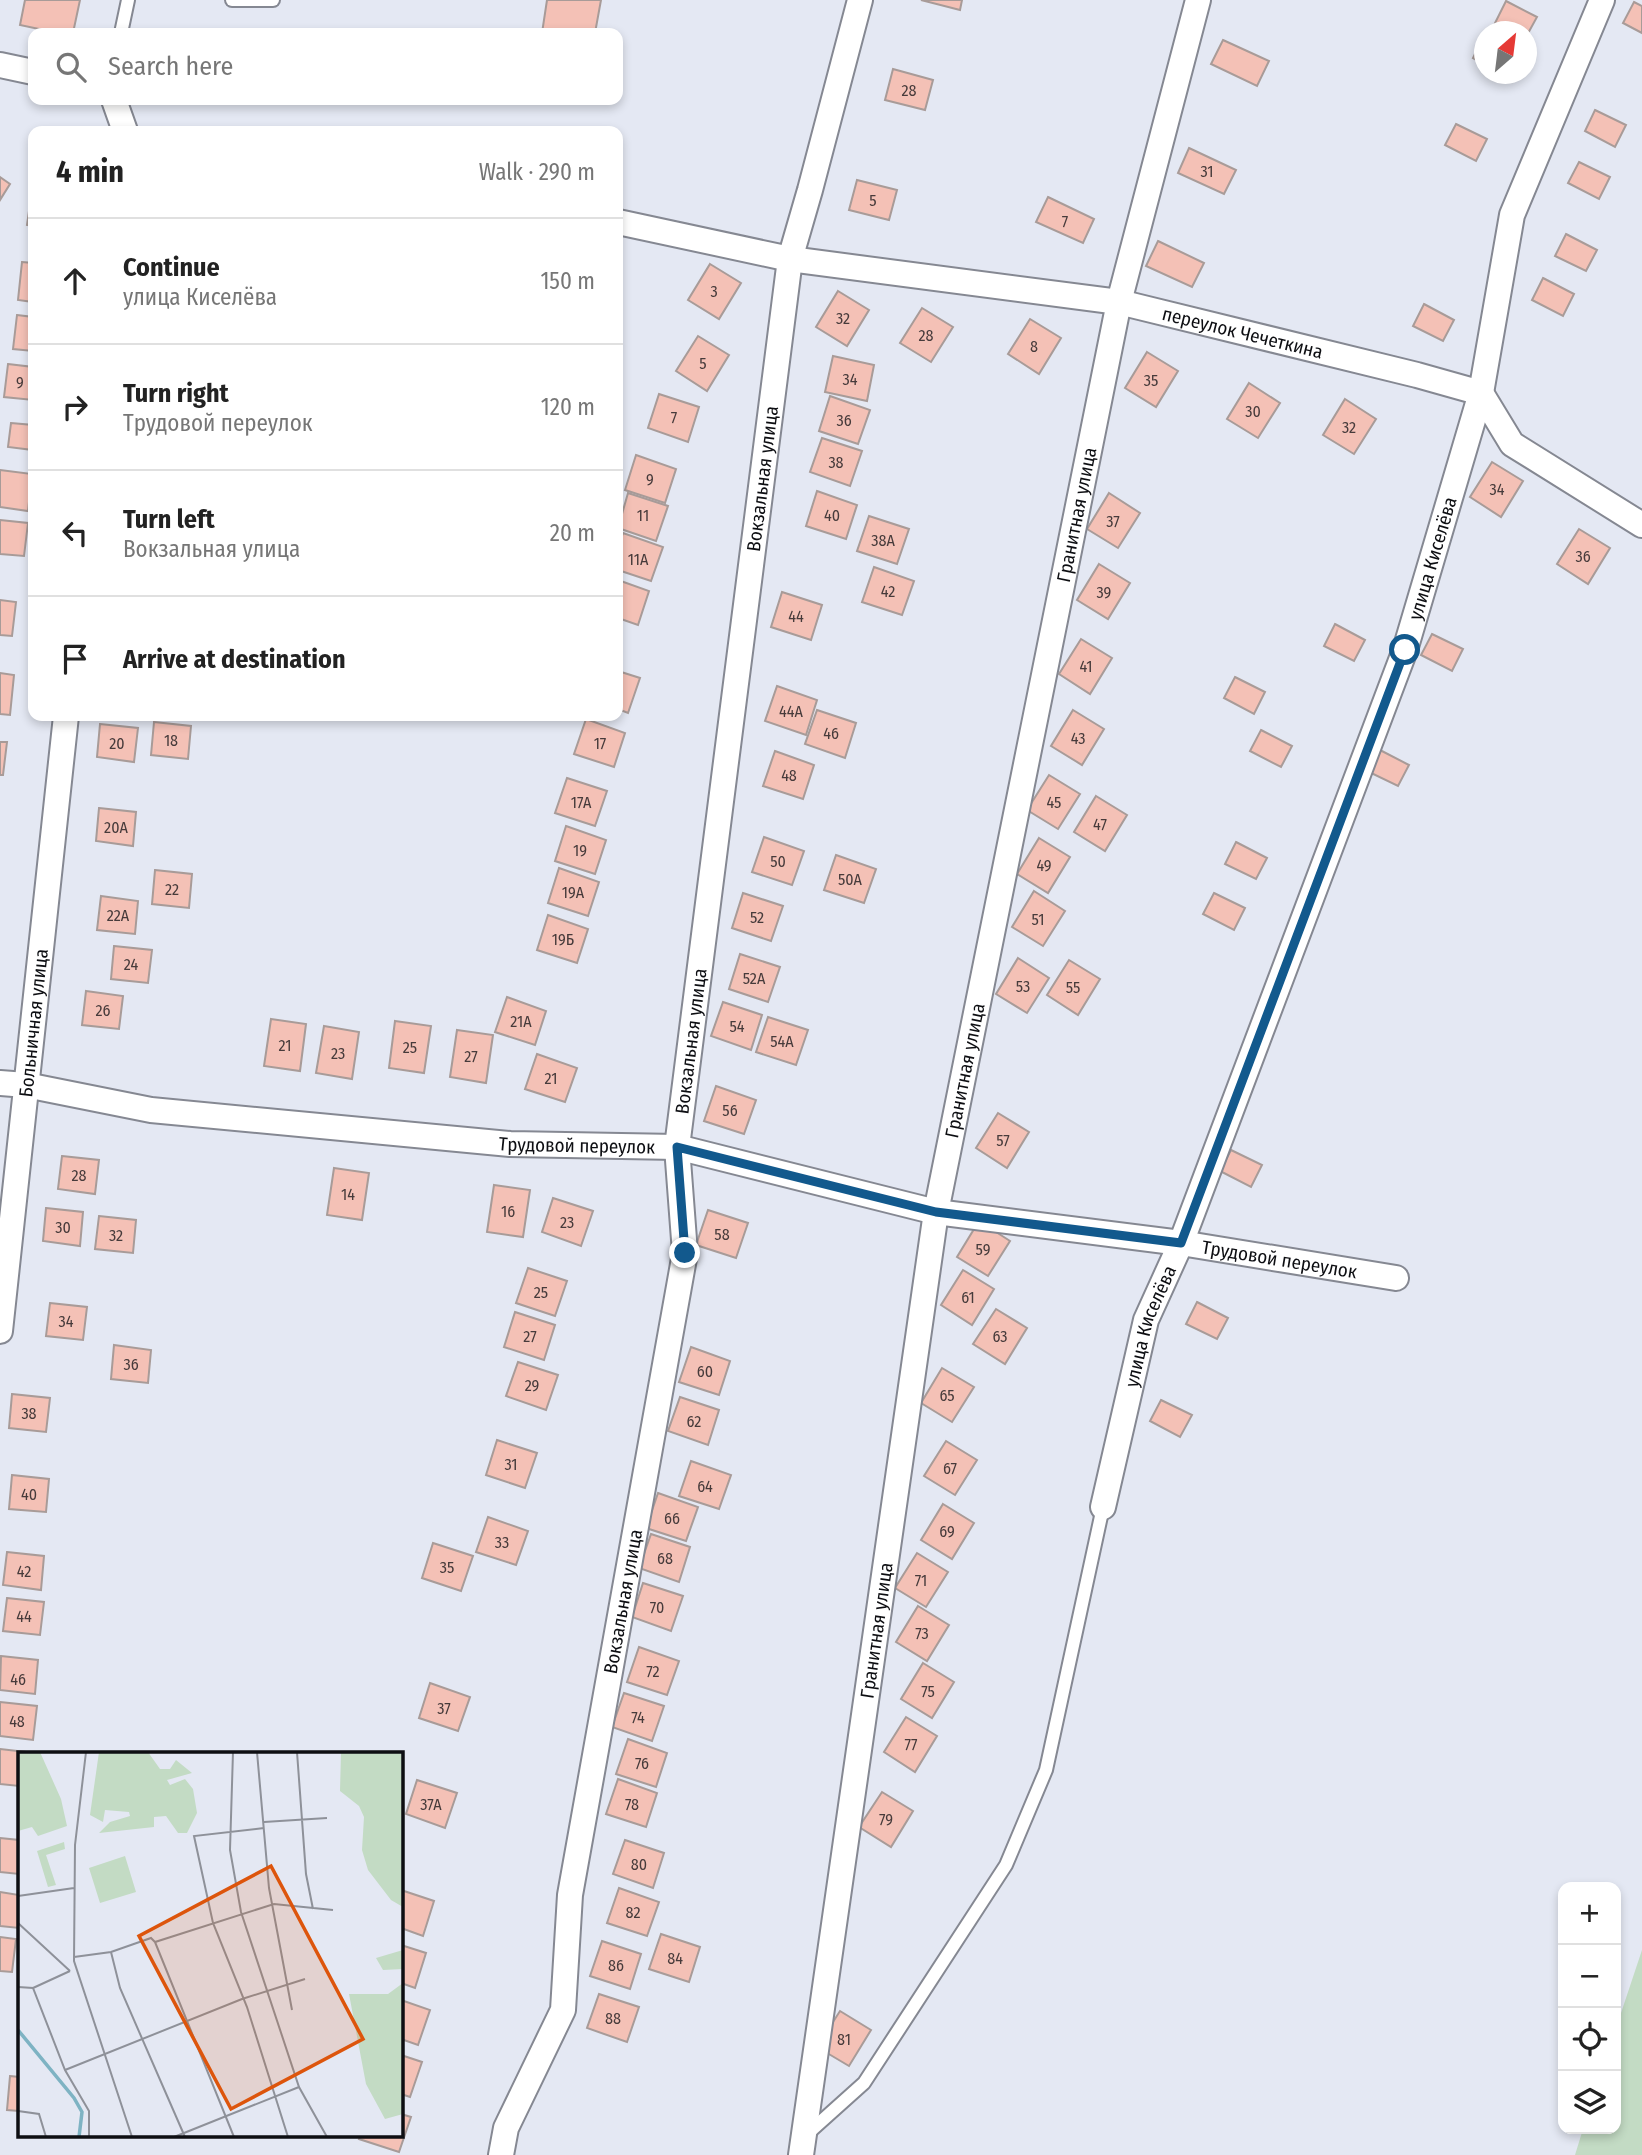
<!DOCTYPE html>
<meta charset="utf-8">
<style>
body{margin:0;font-family:"Fira Sans Condensed",sans-serif;background:#f2f2f2;color:#222}
.controls{position:absolute;right:21px;bottom:21px;display:grid;overflow:hidden;border-radius:14px;box-shadow:0 4px 10px #0003}
.controls button{width:63px;height:63px;display:grid;place-items:center;padding:0;border:0;border-bottom:2px solid #e0e0e0;background:#fff;color:#222;font:35px sans-serif}
.compass{position:absolute;left:1474px;top:21px;width:63px;height:63px;border-radius:50%;background:#fff;box-shadow:0 4px 10px #0003;rotate:28deg}
.stop{position:absolute;width:21px;height:21px;margin:-16px;border:5px solid #12598d;border-radius:50%;background:#fff}
.stop.end{background:#12598d;border-color:#fff;box-shadow:0 2px 7px #0008}
.list{margin:0;padding:0;list-style:none}
h2{display:flex;justify-content:space-between;align-items:center;height:91px;margin:0;padding:0 28px;font-size:30px}
h2 small{font-size:23px;font-weight:400;color:#767676}
.list li{display:grid;grid-template-columns:46px 1fr auto;gap:21px;align-items:center;box-sizing:border-box;height:126px;padding:0 28px;border-top:2px solid #e0e0e0}
.list b{display:block;font-size:26px;white-space:nowrap}
.list p{margin:0;font-size:23px;white-space:nowrap;color:#767676}
.list em{font-size:23px;font-style:normal;color:#767676}
.icon{flex:none;width:38px;height:38px;fill:none;stroke:currentColor;stroke-width:2;stroke-linecap:round;stroke-linejoin:round}
.map{position:relative;flex:none;width:1642px;height:2155px;overflow:hidden}
.search{position:absolute;background:#fff;box-shadow:0 4px 10px #0003;left:28px;top:28px;width:595px;height:77px;display:flex;align-items:center;gap:18px;box-sizing:border-box;padding:0 24px;border-radius:14px;color:#767676;font-size:26px}
.panel{position:absolute;background:#fff;box-shadow:0 4px 10px #0003;left:28px;top:126px;width:595px;height:595px;border-radius:14px}
.map>svg:first-child{display:block}
.green{fill:#c3dbc4}
.building{fill:#f4c1b6;stroke:#a89b98;stroke-width:2}
.lines{fill:none;stroke-linecap:round;stroke-linejoin:round}
.lane-casing{stroke:#858892;stroke-width:16}
.street-casing{stroke:#858892;stroke-width:28}
.lane{stroke:#fff;stroke-width:12}
.street{stroke:#fff;stroke-width:24}
.route{stroke:#12598d;stroke-width:9}
.labels{text-anchor:middle;stroke-width:5;stroke-linejoin:round;paint-order:stroke}
.number-label{font-size:16px;fill:#473b3b}
.street-label{font-size:19px;fill:#0d0e12;stroke:#fff}
.inset-river{fill:none;stroke:#7eb3c3;stroke-width:3.5}
.inset-road{fill:none;stroke:#8e9199;stroke-width:2}
.view{fill:#dd550c;fill-opacity:0.15;stroke:#dd550c;stroke-width:3.5}
.inset-edge{fill:none;stroke:#0d0e12;stroke-width:3.5}
</style>
<div class="map">
<svg width="1642" height="2155" viewBox="0 0 1642 2155">
<rect width="100%" height="100%" fill="#e4e8f3"/>
<path class="green" d="M1642,1950V2155H1575L1583,2129H1616V2028Z"/>
<g class="building">
<path d="M25,0H80L73,33H58L20,25Z"/>
<path d="M547,0H601L595,33H542Z"/>
<path d="M921,0H962L960,10Z"/>
<path d="M1506,1L1537,17L1526,37V32H1511L1495,23Z"/>
<path d="M1634,2L1642,6V33L1623,23Z"/>
<path d="M1484,36V64L1473,58Z"/>
<path d="M1223,40L1269,61L1257,86L1211,64Z"/>
<path d="M893,69L933,80L925,110L885,100Z"/>
<path d="M1595,110L1626,125L1615,147L1585,131Z"/>
<path d="M1456,124L1487,139L1476,161L1445,145Z"/>
<path d="M1189,148L1236,170L1224,194L1178,173Z"/>
<path d="M1579,162L1610,177L1599,199L1568,183Z"/>
<path d="M0,177L10,184L0,200Z"/>
<path d="M857,180L897,190L889,220L849,210Z"/>
<path d="M1048,197L1094,219L1083,243L1036,222Z"/>
<path d="M30,204L33,205V226L27,225Z"/>
<path d="M1566,234L1597,250L1586,271L1555,256Z"/>
<path d="M1158,241L1204,263L1192,287L1146,266Z"/>
<path d="M22,262L33,263V302L18,300Z"/>
<path d="M710,264L741,283L719,319L688,300Z"/>
<path d="M1543,278L1574,294L1563,316L1532,300Z"/>
<path d="M838,291L869,310L847,346L816,327Z"/>
<path d="M1424,304L1454,320L1443,341L1413,326Z"/>
<path d="M922,308L953,327L931,362L900,343Z"/>
<path d="M17,315L33,317V351L13,349Z"/>
<path d="M1030,319L1061,338L1039,374L1008,354Z"/>
<path d="M698,336L729,355L707,391L676,371Z"/>
<path d="M1147,352L1178,371L1156,407L1125,388Z"/>
<path d="M833,356L874,365L867,401L825,392Z"/>
<path d="M8,364L33,367V400L4,397Z"/>
<path d="M1249,383L1280,403L1258,438L1227,419Z"/>
<path d="M659,394L699,407L688,442L648,428Z"/>
<path d="M830,396L870,410L858,444L819,431Z"/>
<path d="M1345,399L1376,419L1354,454L1323,435Z"/>
<path d="M11,423L33,425V450L8,447Z"/>
<path d="M822,438L862,451L850,486L810,472Z"/>
<path d="M636,455L676,469L665,503L625,490Z"/>
<path d="M1492,462L1523,481L1501,517L1470,497Z"/>
<path d="M0,470L32,474L28,511L0,507Z"/>
<path d="M817,491L857,505L846,539L806,526Z"/>
<path d="M628,493L668,506L656,541L618,528Z"/>
<path d="M1109,493L1140,513L1118,548L1087,529Z"/>
<path d="M869,516L909,529L897,564L857,551Z"/>
<path d="M0,520L28,523L24,556L0,554Z"/>
<path d="M1579,529L1610,548L1588,584L1557,564Z"/>
<path d="M623,533L663,547L651,581L618,570V548Z"/>
<path d="M1099,564L1130,583L1108,619L1077,600Z"/>
<path d="M874,567L914,581L902,615L862,602Z"/>
<path d="M618,580L649,591L638,625L618,618Z"/>
<path d="M782,592L822,605L811,640L771,627Z"/>
<path d="M0,600L16,602L12,636L0,635Z"/>
<path d="M1335,624L1365,640L1354,661L1324,646Z"/>
<path d="M1432,634L1463,649L1452,671L1421,655Z"/>
<path d="M1081,639L1112,658L1090,694L1059,674Z"/>
<path d="M618,671L640,678L628,713L618,709Z"/>
<path d="M0,673L14,675L10,715L0,714Z"/>
<path d="M1235,677L1265,692L1254,714L1224,698Z"/>
<path d="M777,686L817,700L806,735L765,721Z"/>
<path d="M817,710L856,723L845,758L805,744Z"/>
<path d="M1073,710L1104,729L1082,765L1051,746Z"/>
<path d="M586,719L625,733L614,767L574,754Z"/>
<path d="M154,722L191,726L188,759L151,755Z"/>
<path d="M100,724L138,728L134,762L97,757Z"/>
<path d="M1261,730L1292,746L1281,767L1250,751Z"/>
<path d="M0,742H7L3,775H0Z"/>
<path d="M1378,749L1409,765L1398,786L1367,771Z"/>
<path d="M775,751L814,765L803,799L763,786Z"/>
<path d="M1049,775L1080,794L1058,829L1027,810Z"/>
<path d="M567,778L607,791L595,826L555,813Z"/>
<path d="M1096,796L1127,815L1105,851L1074,832Z"/>
<path d="M99,808L136,812L133,846L96,841Z"/>
<path d="M566,826L606,840L595,874L555,861Z"/>
<path d="M764,837L804,851L792,885L752,872Z"/>
<path d="M1039,838L1070,857L1048,893L1017,874Z"/>
<path d="M1236,842L1267,858L1256,879L1225,864Z"/>
<path d="M836,855L876,869L864,903L824,890Z"/>
<path d="M559,868L599,882L588,916L548,903Z"/>
<path d="M155,870L192,874L189,908L152,904Z"/>
<path d="M1034,891L1065,911L1043,946L1012,927Z"/>
<path d="M743,893L783,906L771,941L732,928Z"/>
<path d="M1214,893L1245,908L1234,930L1203,914Z"/>
<path d="M101,896L138,901L135,934L97,930Z"/>
<path d="M548,915L588,929L577,963L537,950Z"/>
<path d="M114,946L152,950L148,983L111,979Z"/>
<path d="M740,954L780,967L768,1002L729,989Z"/>
<path d="M1018,958L1049,978L1027,1013L996,994Z"/>
<path d="M1069,960L1100,979L1078,1015L1047,995Z"/>
<path d="M86,991L123,996L119,1029L82,1025Z"/>
<path d="M507,997L546,1011L535,1045L495,1032Z"/>
<path d="M723,1002L762,1015L751,1050L711,1036Z"/>
<path d="M768,1017L808,1030L796,1065L756,1052Z"/>
<path d="M271,1019L306,1024L300,1071L264,1066Z"/>
<path d="M395,1021L431,1026L424,1073L389,1068Z"/>
<path d="M324,1026L359,1032L352,1079L316,1073Z"/>
<path d="M457,1030L493,1035L486,1083L450,1077Z"/>
<path d="M537,1054L577,1068L565,1102L525,1089Z"/>
<path d="M716,1086L756,1100L744,1134L704,1121Z"/>
<path d="M998,1113L1029,1132L1007,1168L976,1148Z"/>
<path d="M1231,1150L1262,1165L1251,1187L1220,1171Z"/>
<path d="M62,1156L99,1160L95,1194L58,1189Z"/>
<path d="M334,1168L369,1173L362,1220L327,1215Z"/>
<path d="M494,1185L530,1190L523,1237L487,1232Z"/>
<path d="M553,1198L593,1211L581,1246L542,1232Z"/>
<path d="M46,1208L83,1212L80,1246L43,1241Z"/>
<path d="M708,1210L748,1223L736,1258L696,1245Z"/>
<path d="M99,1216L136,1220L133,1253L95,1249Z"/>
<path d="M979,1221L1010,1241L988,1276L957,1257Z"/>
<path d="M528,1268L567,1281L555,1316L516,1303Z"/>
<path d="M963,1270L994,1289L972,1325L941,1305Z"/>
<path d="M1197,1302L1228,1318L1217,1339L1186,1324Z"/>
<path d="M50,1303L87,1307L83,1340L46,1336Z"/>
<path d="M996,1309L1027,1328L1005,1364L973,1344Z"/>
<path d="M515,1312L555,1325L544,1360L504,1347Z"/>
<path d="M114,1345L151,1350L148,1383L111,1379Z"/>
<path d="M691,1347L730,1361L719,1395L679,1382Z"/>
<path d="M518,1362L558,1375L546,1410L506,1396Z"/>
<path d="M942,1368L974,1387L952,1422L921,1403Z"/>
<path d="M12,1394L50,1398L46,1432L9,1428Z"/>
<path d="M680,1397L719,1410L708,1445L668,1431Z"/>
<path d="M1161,1400L1192,1415L1180,1437L1150,1421Z"/>
<path d="M497,1440L537,1453L525,1488L486,1475Z"/>
<path d="M946,1441L977,1460L955,1495L924,1476Z"/>
<path d="M691,1461L731,1475L719,1509L679,1496Z"/>
<path d="M12,1475L49,1479L46,1512L9,1509Z"/>
<path d="M658,1493L698,1507L686,1541L646,1528Z"/>
<path d="M943,1504L974,1523L952,1559L921,1540Z"/>
<path d="M488,1517L528,1531L516,1565L476,1552Z"/>
<path d="M651,1534L690,1547L679,1582L639,1568Z"/>
<path d="M433,1543L473,1556L461,1591L422,1578Z"/>
<path d="M7,1552L44,1556L41,1590L3,1585Z"/>
<path d="M917,1553L948,1572L926,1607L895,1588Z"/>
<path d="M643,1583L683,1596L671,1631L632,1617Z"/>
<path d="M7,1598L44,1602L40,1635L3,1631Z"/>
<path d="M918,1606L949,1625L927,1661L896,1642Z"/>
<path d="M639,1647L679,1661L667,1695L627,1682Z"/>
<path d="M1,1656L38,1660L35,1694L0,1690Z"/>
<path d="M923,1663L954,1682L932,1718L901,1699Z"/>
<path d="M430,1683L470,1697L458,1731L419,1718Z"/>
<path d="M624,1693L664,1706L652,1741L612,1727Z"/>
<path d="M0,1702L37,1706L33,1740L0,1736Z"/>
<path d="M906,1717L937,1736L915,1772L884,1752Z"/>
<path d="M628,1739L667,1753L656,1787L616,1774Z"/>
<path d="M0,1749L35,1753L19,1754V1786L0,1784Z"/>
<path d="M618,1779L657,1793L646,1827L606,1814Z"/>
<path d="M417,1780L457,1793L445,1828L406,1814Z"/>
<path d="M882,1792L913,1811L891,1847L859,1827Z"/>
<path d="M0,1838L19,1840V1874L0,1872Z"/>
<path d="M625,1840L664,1853L653,1888L613,1874Z"/>
<path d="M619,1888L659,1902L647,1936L607,1923Z"/>
<path d="M401,1890L434,1901L423,1936L401,1928Z"/>
<path d="M0,1892L19,1895V1928L0,1926Z"/>
<path d="M661,1934L700,1947L689,1982L649,1969Z"/>
<path d="M0,1937L16,1939L12,1972L0,1971Z"/>
<path d="M602,1941L641,1954L630,1989L590,1976Z"/>
<path d="M401,1945L426,1953L415,1988L401,1983Z"/>
<path d="M599,1994L639,2007L627,2042L587,2028Z"/>
<path d="M401,2000L430,2010L418,2045L401,2039Z"/>
<path d="M840,2011L871,2030L849,2066L817,2047Z"/>
<path d="M401,2055L422,2062L410,2097L401,2094Z"/>
<path d="M10,2076L19,2077V2111L7,2110Z"/>
<path d="M401,2114L411,2117L399,2152L359,2139L360,2136H401Z"/>
</g>
<g class="lines">
<defs>
<g id="lane">
<path d="M232,0H273"/>
<path d="M121,33L128,0"/>
<path d="M806,2135L864,2083L1006,1865L1046,1770L1103,1507"/>
</g>
<g id="street">
<path d="M0,65L33,72"/>
<path d="M114,100L125,131"/>
<path id="s1" d="M618,222L790,259L1119,302L1417,375L1481,393L1512,444L1642,525"/>
<path id="s2" d="M0,1083L26,1085L151,1110L510,1144L677,1147L936,1212L1181,1243L1396,1278"/>
<path id="s3" d="M0,1331L66,716"/>
<path id="s4" d="M1103,1507L1146,1320L1181,1243L1405,650L1481,393L1512,215L1602,0"/>
<path id="s5" d="M501,2155L506,2128L563,2010L570,1895L685,1253L677,1147L790,259L810,190L860,0"/>
<path id="s6" d="M801,2155L936,1212L1119,302L1198,0"/>
</g>
</defs>
<use href="#lane" class="lane-casing"/>
<use href="#street" class="street-casing"/>
<use href="#lane" class="lane"/>
<use href="#street" class="street"/>
</g>
<g class="lines">
<path class="route" d="M685,1253L677,1147L936,1212L1181,1243L1405,650"/>
</g>
<g class="labels">
<g class="number-label">
<text x="909" y="96">28</text>
<text x="1207" y="177">31</text>
<text x="873" y="206">5</text>
<text x="1065" y="227">7</text>
<text x="714" y="297">3</text>
<text x="843" y="324">32</text>
<text x="926" y="341">28</text>
<text x="1034" y="352">8</text>
<text x="703" y="369">5</text>
<text x="850" y="385">34</text>
<text x="1151" y="386">35</text>
<text x="20" y="388">9</text>
<text x="1253" y="417">30</text>
<text x="674" y="423">7</text>
<text x="844" y="426">36</text>
<text x="1349" y="433">32</text>
<text x="836" y="468">38</text>
<text x="650" y="485">9</text>
<text x="1497" y="495">34</text>
<text x="643" y="521">11</text>
<text x="832" y="521">40</text>
<text x="1113" y="527">37</text>
<text x="883" y="546">38А</text>
<text x="1583" y="562">36</text>
<text x="638" y="565">11А</text>
<text x="888" y="597">42</text>
<text x="1104" y="598">39</text>
<text x="796" y="622">44</text>
<text x="1086" y="672">41</text>
<text x="791" y="717">44А</text>
<text x="831" y="739">46</text>
<text x="1078" y="744">43</text>
<text x="171" y="746">18</text>
<text x="117" y="749">20</text>
<text x="600" y="749">17</text>
<text x="789" y="781">48</text>
<text x="581" y="808">17А</text>
<text x="1054" y="808">45</text>
<text x="1100" y="830">47</text>
<text x="116" y="833">20А</text>
<text x="580" y="856">19</text>
<text x="778" y="867">50</text>
<text x="1044" y="871">49</text>
<text x="850" y="885">50А</text>
<text x="172" y="895">22</text>
<text x="573" y="898">19А</text>
<text x="118" y="921">22А</text>
<text x="757" y="923">52</text>
<text x="1038" y="925">51</text>
<text x="563" y="945">19Б</text>
<text x="131" y="970">24</text>
<text x="754" y="984">52А</text>
<text x="1023" y="992">53</text>
<text x="1073" y="993">55</text>
<text x="103" y="1016">26</text>
<text x="521" y="1027">21А</text>
<text x="737" y="1032">54</text>
<text x="782" y="1047">54А</text>
<text x="285" y="1051">21</text>
<text x="410" y="1053">25</text>
<text x="338" y="1059">23</text>
<text x="471" y="1062">27</text>
<text x="551" y="1084">21</text>
<text x="730" y="1116">56</text>
<text x="1003" y="1146">57</text>
<text x="79" y="1181">28</text>
<text x="348" y="1200">14</text>
<text x="508" y="1217">16</text>
<text x="567" y="1228">23</text>
<text x="63" y="1233">30</text>
<text x="722" y="1240">58</text>
<text x="116" y="1241">32</text>
<text x="983" y="1255">59</text>
<text x="541" y="1298">25</text>
<text x="968" y="1303">61</text>
<text x="66" y="1327">34</text>
<text x="530" y="1342">27</text>
<text x="1000" y="1342">63</text>
<text x="131" y="1370">36</text>
<text x="705" y="1377">60</text>
<text x="532" y="1391">29</text>
<text x="947" y="1401">65</text>
<text x="29" y="1419">38</text>
<text x="694" y="1427">62</text>
<text x="511" y="1470">31</text>
<text x="950" y="1474">67</text>
<text x="705" y="1492">64</text>
<text x="29" y="1500">40</text>
<text x="672" y="1524">66</text>
<text x="947" y="1537">69</text>
<text x="502" y="1548">33</text>
<text x="665" y="1564">68</text>
<text x="447" y="1573">35</text>
<text x="24" y="1577">42</text>
<text x="921" y="1586">71</text>
<text x="657" y="1613">70</text>
<text x="24" y="1622">44</text>
<text x="922" y="1639">73</text>
<text x="653" y="1677">72</text>
<text x="18" y="1685">46</text>
<text x="928" y="1697">75</text>
<text x="444" y="1714">37</text>
<text x="638" y="1723">74</text>
<text x="17" y="1727">48</text>
<text x="911" y="1750">77</text>
<text x="642" y="1769">76</text>
<text x="431" y="1810">37А</text>
<text x="632" y="1810">78</text>
<text x="886" y="1825">79</text>
<text x="639" y="1870">80</text>
<text x="633" y="1918">82</text>
<text x="675" y="1964">84</text>
<text x="616" y="1971">86</text>
<text x="613" y="2024">88</text>
<text x="844" y="2045">81</text>
</g>
<g class="street-label">
<text dy="7" stroke="none"><textPath href="#s1" startOffset="635">переулок Чечеткина</textPath></text>
<text dy="7" stroke="none"><textPath href="#s5" startOffset="1706">Вокзальная улица</textPath></text>
<text dy="7" stroke="none"><textPath href="#s6" startOffset="1664">Гранитная улица</textPath></text>
<text dy="7" stroke="none"><textPath href="#s4" startOffset="1006">улица Киселёва</textPath></text>
<text dy="7" stroke="none"><textPath href="#s3" startOffset="310">Больничная улица</textPath></text>
<text dy="7" stroke="none"><textPath href="#s5" startOffset="1139">Вокзальная улица</textPath></text>
<text dy="7" stroke="none"><textPath href="#s6" startOffset="1097">Гранитная улица</textPath></text>
<text dy="7" stroke="none"><textPath href="#s2" startOffset="581">Трудовой переулок</textPath></text>
<text dy="7" stroke="none"><textPath href="#s2" startOffset="1295">Трудовой переулок</textPath></text>
<text dy="7" stroke="none"><textPath href="#s4" startOffset="187">улица Киселёва</textPath></text>
<text dy="7" stroke="none"><textPath href="#s5" startOffset="572">Вокзальная улица</textPath></text>
<text dy="7" stroke="none"><textPath href="#s6" startOffset="530">Гранитная улица</textPath></text>
</g>
</g>
<g transform="translate(18 1752)">
<rect width="385" height="385" fill="#e4e8f3"/>
<path d="M0,0H22L43,47L49,74L20,84L14,75L0,79ZM81,0H130L142,17H152L158,8L174,21L149,28L152,33L167,27L175,37L179,61L169,81H160L148,64L136,65V75L81,81L92,70L112,64L111,60L87,58L85,70L72,63ZM323,0H385V155L373,148L350,118L344,98L346,65L341,54L322,39ZM46,90L47,97L28,103L38,133L30,135L19,99ZM107,104L118,140L82,151L71,116ZM385,198V217L365,218L358,206ZM385,231V362L367,367L348,332L331,242H370Z" fill="#c3dbc4"/>
<path class="inset-river" d="M0,278L56,346L64,360L61,385"/>
<path class="inset-road" d="M68,0L57,93L56,209L114,385M215,0L212,98L223,160L281,335L309,385M239,0L251,136L274,258M279,0L288,122L295,157M246,70L309,66M246,76L176,84L195,171L229,255L270,385M0,144L56,136M0,171L52,219M137,190L216,385M93,200L102,236L167,385M56,205L93,200L133,186L137,190L256,152L315,158M0,235L15,236L47,318L71,359V385M15,236L52,219M47,318L224,247L287,227M0,359L21,362L28,385M156,385L281,335"/>
<path class="view" d="M253,114L345,287L213,357L121,184Z"/>
<rect width="385" height="385" class="inset-edge"/>
</g>
</svg>
<div class="controls">
<button>+</button>
<button>−</button>
<button><svg class="icon" aria-label="locate" viewBox="0 0 24 24"><circle cx="12" cy="12" r="6"/><path d="M12 2v4M12 18v4M2 12h4M18 12h4"/></svg></button>
<button><svg class="icon" aria-label="layers" viewBox="0 0 24 24"><path d="M12 4l9 5-9 5-9-5zM3 14l9 5 9-5"/></svg></button>
</div>
<svg class="compass" viewBox="-18 -18 36 36"><path d="M0-13l5 13h-10z" fill="#e53935"/><path d="M0 13l5-13h-10z" fill="#767676"/></svg>
<div class="stop" style="left:1405px;top:650px"></div>
<div class="stop end" style="left:685px;top:1253px"></div>
<div class="search"><svg class="icon" aria-label="search" viewBox="0 0 24 24"><circle cx="10" cy="10" r="6"/><path d="M15 15l6 6"/></svg>Search here</div>
<section class="panel">
<h2>4 min<small>Walk · 290 m</small></h2>
<ul class="list">
<li><svg class="icon" aria-label="ahead" viewBox="0 0 24 24"><path d="M12 20V5M6 11l6-6 6 6"/></svg><div><b>Continue</b><p>улица Киселёва</p></div><em>150 m</em></li>
<li><svg class="icon" aria-label="right" viewBox="0 0 24 24"><path d="M7 20v-9h11M14 6l5 5-5 5"/></svg><div><b>Turn right</b><p>Трудовой переулок</p></div><em>120 m</em></li>
<li><svg class="icon" aria-label="left" viewBox="0 0 24 24"><path d="M17 20v-9H6M10 6l-5 5 5 5"/></svg><div><b>Turn left</b><p>Вокзальная улица</p></div><em>20 m</em></li>
<li><svg class="icon" aria-label="arrive" viewBox="0 0 24 24"><path d="M6 21V4h12l-3 4 3 4H6"/></svg><div><b>Arrive at destination</b></div></li>
</ul>
</section>
</div>
